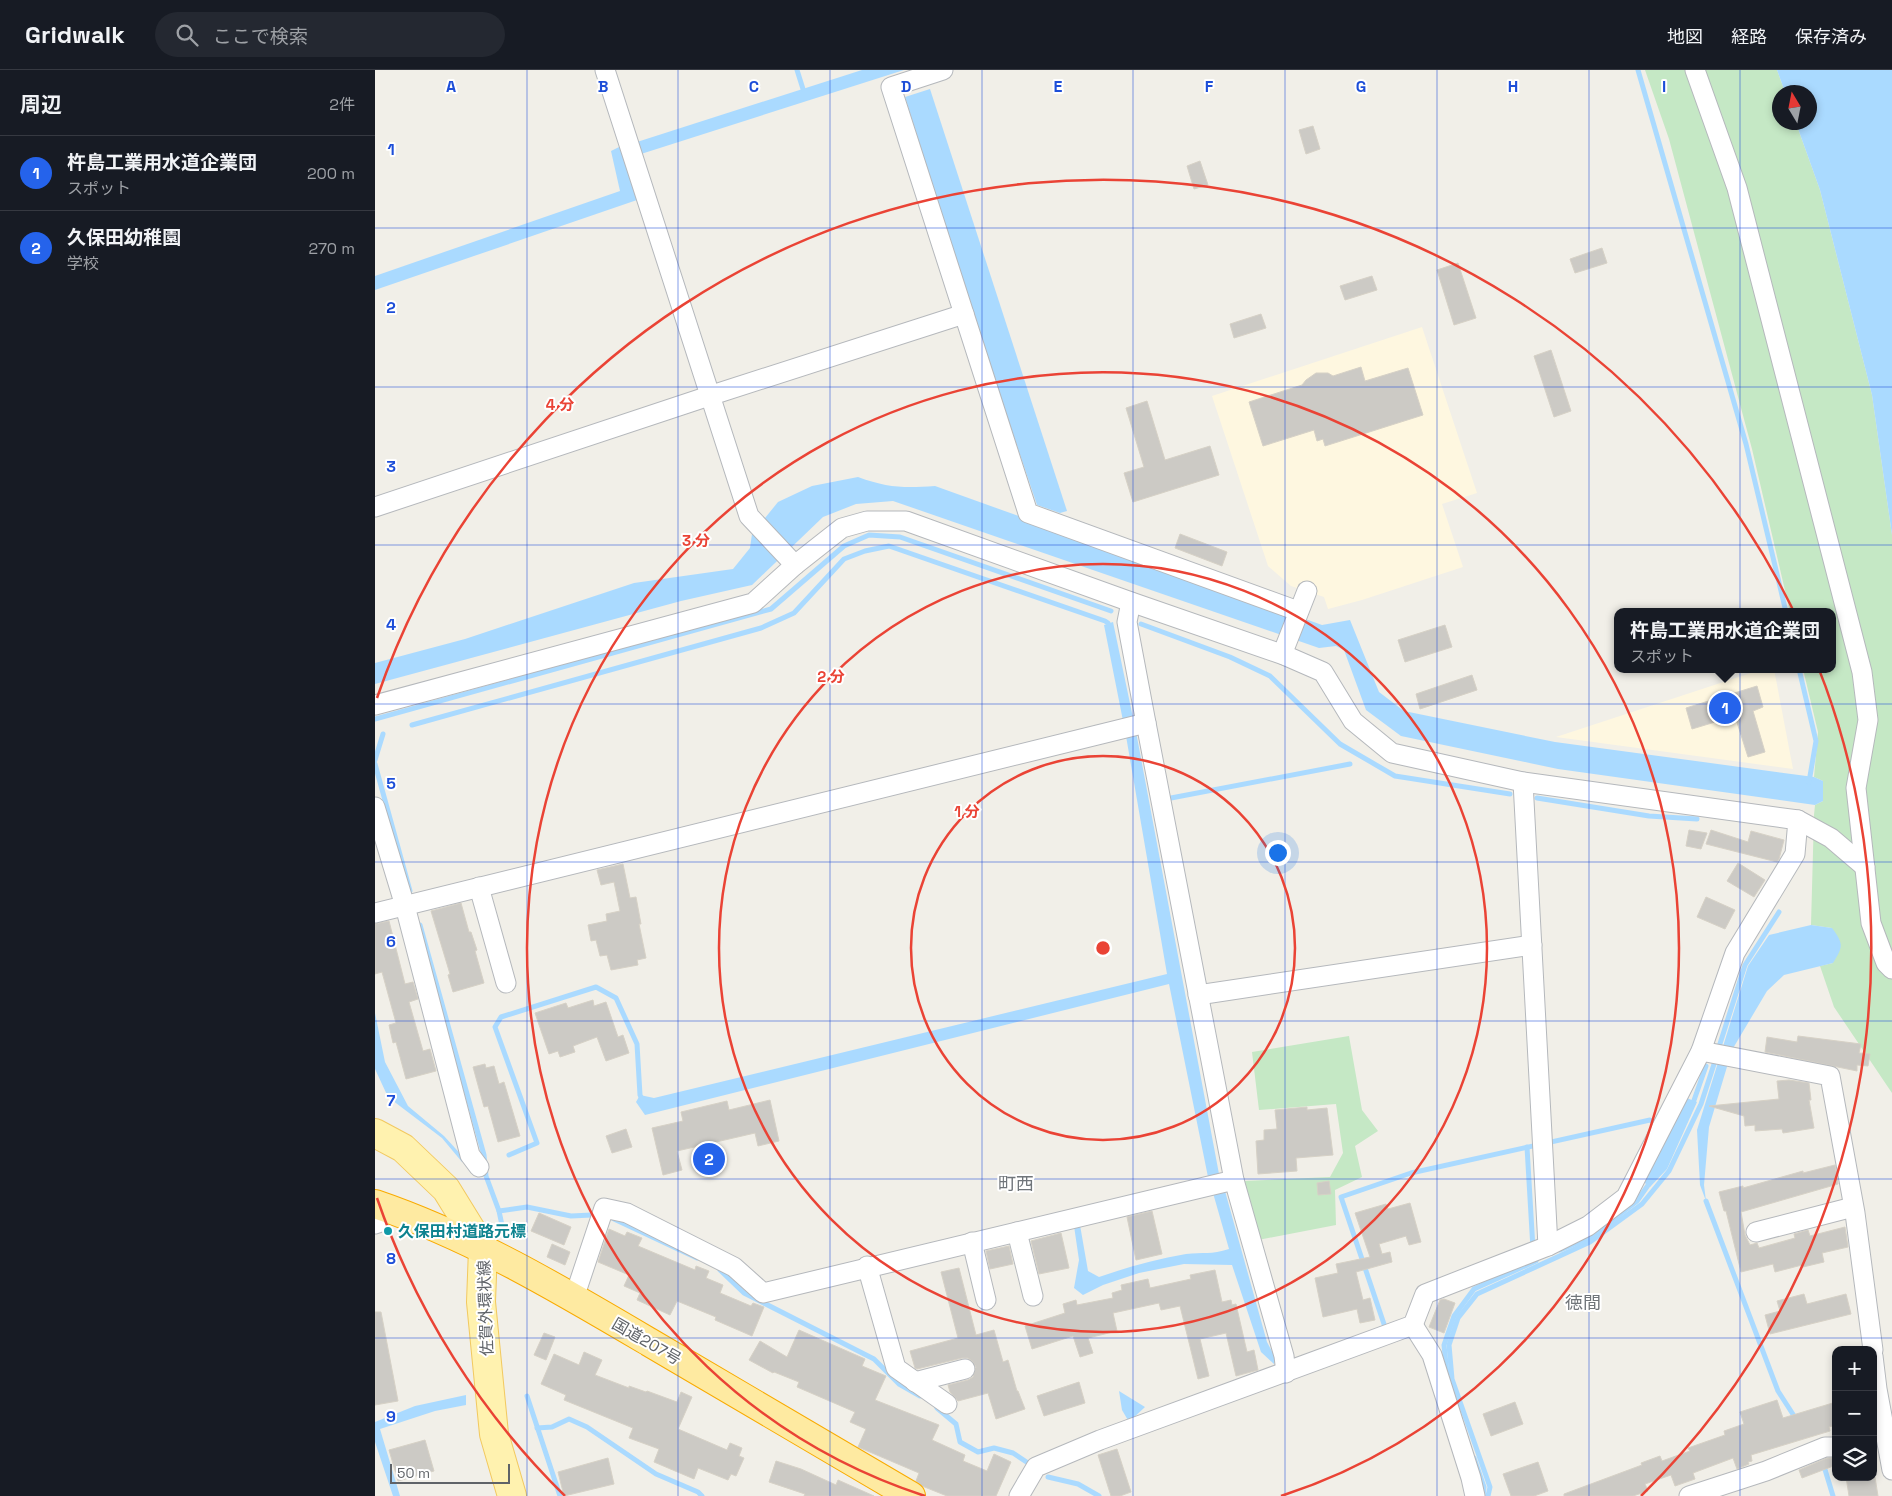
<!DOCTYPE html>
<html lang="ja">
<meta charset="utf-8">
<style>
body{margin:0;font-family:"Space Grotesk","Noto Sans JP",sans-serif;background:#242831;color:#f1f3f6}
.controls{position:absolute;right:15px;bottom:15px;display:grid;overflow:hidden;border-radius:10px;box-shadow:0 2px 8px #0003}
.controls button{width:45px;height:45px;display:grid;place-items:center;padding:0;border:0;border-bottom:1px solid #363941;background:#171b24;color:#f1f3f6;font:25px sans-serif}
.compass{position:absolute;left:1397px;top:15px;width:45px;height:45px;border-radius:50%;background:#171b24;box-shadow:0 2px 8px #0003;rotate:350deg}
.scale{position:absolute;left:15px;bottom:12px;width:120px;box-sizing:border-box;padding-left:5px;border:2px solid #5f6368;border-top:0;font-size:14px;line-height:18px;white-space:nowrap;color:#5f6368;-webkit-text-stroke:4px #fff;paint-order:stroke}
.you{position:absolute;left:902px;top:782px;width:18px;height:18px;margin:-12px;border:4px solid #fff;border-radius:50%;background:#1a73e8;box-shadow:0 0 0 8px #1a73e833}
.badge{display:grid;place-items:center;width:32px;height:32px;border-radius:50%;background:#2563eb;color:#fff;font-size:16px;font-weight:700}
.pin{position:absolute;translate:-50% -50%;border:2px solid #fff;box-shadow:0 1px 5px #0006}
.popup{position:absolute;left:1239px;top:538px;width:222px;height:65px;box-sizing:border-box;display:grid;place-content:center;border-radius:10px;background:#171b24;filter:drop-shadow(0 1px 4px #0005);font-size:16px;white-space:nowrap;color:#9ea1a6}
.popup b{font-size:19px;color:#f1f3f6}
.popup::after{content:'';position:absolute;left:50%;top:100%;margin-left:-10px;border:10px solid transparent;border-top-color:#171b24}
.list{margin:0;padding:0;list-style:none}
h2{display:flex;justify-content:space-between;align-items:center;height:65px;margin:0;padding:0 20px;font-size:21px}
h2 small{font-size:16px;font-weight:400;color:#9ea1a6}
.list li{display:grid;grid-template-columns:32px 1fr auto;gap:15px;align-items:center;box-sizing:border-box;height:75px;padding:0 20px;border-top:1px solid #363941}
.list b{display:block;font-size:19px;white-space:nowrap}
.list p{margin:0;font-size:16px;white-space:nowrap;color:#9ea1a6}
.list em{font-size:16px;font-style:normal;color:#9ea1a6}
.icon{flex:none;width:28px;height:28px;fill:none;stroke:currentColor;stroke-width:2;stroke-linecap:round;stroke-linejoin:round}
.map{position:relative;flex:none;width:1517px;height:1426px;overflow:hidden}
header{display:flex;align-items:center;gap:30px;box-sizing:border-box;height:70px;padding:0 25px;background:#171b24;border-bottom:1px solid #363941}
header strong{font-size:24px}
nav{display:flex;gap:28px;margin-inline-start:auto;font-size:18px}
.search{width:350px;height:45px;background:#242831;display:flex;align-items:center;gap:12px;box-sizing:border-box;padding:0 18px;border-radius:28px;color:#9ea1a6;font-size:19px}
main{display:flex}
aside{flex:1;background:#171b24}
.map>svg:first-child{display:block}
.commercial{fill:#fef7e0}
.green{fill:#c5e8c5}
.water{fill:#aadaff}
.lines{fill:none;stroke-linecap:round;stroke-linejoin:round}
.stream{stroke:#aadaff;stroke-width:5}
.building{fill:#cccac5;stroke:#d6d1c6}
.minor-casing{stroke:#b5b8bc;stroke-width:21}
.primary-casing{stroke:#f2c960;stroke-width:30}
.trunk-casing{stroke:#f9ab00;stroke-width:30}
.minor{stroke:#fff;stroke-width:19}
.primary{stroke:#fff2af;stroke-width:28}
.trunk{stroke:#feeaa1;stroke-width:28}
.grid{fill:none;stroke:#1d4ed8;stroke-width:1;stroke-opacity:0.55}
.ring{fill:none;stroke:#ea4335;stroke-width:2.5}
.culture-dot{fill:#0f9aa8;stroke:#fff;stroke-width:2}
.labels{text-anchor:middle;stroke-width:4;stroke-linejoin:round;paint-order:stroke}
.culture-label{font-size:16px;font-weight:bold;fill:#0d838f;stroke:#fff;text-anchor:start}
.street-label{font-size:16px;fill:#5f6368;stroke:#fff}
.neighbourhood-label{font-size:18px;fill:#70757a;stroke:#fff}
.grid-label{font-size:16px;text-anchor:middle;font-weight:bold;fill:#1d4ed8;stroke:#fff;stroke-width:4;stroke-linejoin:round;paint-order:stroke}
.centre{fill:#ea4335;stroke:#fff;stroke-width:2.5}
.ring-label{font-size:15px;text-anchor:middle;font-weight:bold;fill:#ea4335;stroke:#fff;stroke-width:4;stroke-linejoin:round;paint-order:stroke}
</style>
<header>
<strong>Gridwalk</strong>
<div class="search"><svg class="icon" aria-label="search" viewBox="0 0 24 24"><circle cx="10" cy="10" r="6"/><path d="M15 15l6 6"/></svg>ここで検索</div>
<nav><a>地図</a><a>経路</a><a>保存済み</a></nav>
</header>
<main>
<aside>
<h2>周辺<small>2件</small></h2>
<ul class="list">
<li><span class="badge">1</span><div><b>杵島工業用水道企業団</b><p>スポット</p></div><em>200 m</em></li>
<li><span class="badge">2</span><div><b>久保田幼稚園</b><p>学校</p></div><em>270 m</em></li>
</ul>
</aside>
<div class="map">
<svg width="1517" height="1426" viewBox="0 0 1517 1426">
<rect width="100%" height="100%" fill="#f1efe8"/>
<g class="commercial">
<path d="M1047,257L1102,423L1067,434L1088,497L987,530L953,539L949,527L916,516L893,496L837,326Z"/>
<path d="M1388,599H1399L1418,699L1181,667Z"/>
</g>
<g class="green">
<path d="M1270,0H1402L1410,22H1404V52L1421,53L1445,120L1497,325L1517,465V1023L1459,937L1445,896L1458,893L1457,858L1436,855L1439,745L1440,735L1448,731V711L1439,707L1443,662L1428,599H1458V542H1415L1377,379L1294,69Z"/>
<path d="M974,966L987,1040L1003,1061L980,1076L987,1107L960,1120L961,1155L883,1170L868,1111L955,1107L968,1083L961,1034L884,1040L877,982Z"/>
</g>
<g class="water">
<path d="M487,0H529L266,84L262,72Z"/>
<path d="M1402,0H1517V465L1497,325L1445,120L1421,53L1434,52V22H1410Z"/>
<path d="M555,19L692,441L685,443L662,435L601,254L530,27Z"/>
<path d="M246,76L262,130L0,220V206L245,121L236,81Z"/>
<path d="M483,407C513,418 529,418 560,416L947,555L975,550L1004,622L1029,641L1180,672L1439,707L1448,711V731L1440,735L1183,699L1026,666L991,640L969,580L961,576L944,578L518,431L481,434L448,447L377,515L306,531L0,614V593L90,569L259,513L358,499L375,478L377,464L403,432L437,416Z"/>
<path d="M738,552L762,667L844,1104L833,1107L794,914L270,1045L261,1032L265,1025L279,1028L792,904L751,666L729,555Z"/>
<path d="M1436,855L1457,858C1469,874 1468,877 1458,893L1409,905L1392,921L1357,980L1334,1057L1329,1115L1331,1131L1325,1115L1322,1060L1373,896L1394,865Z"/>
<path d="M0,943L10,992L33,1036L69,1066L91,1090L87,1092L67,1068L13,1027L0,999Z"/>
<path d="M1309,1027L1322,1032L1292,1099L1275,1117L1266,1110Z"/>
<path d="M850,1121L892,1272L901,1289L899,1294L886,1282L857,1195L809,1194L764,1203L728,1215L708,1225L699,1218L704,1190L699,1156L705,1155L713,1201L724,1207C753,1197 781,1189 811,1184C828,1182 836,1185 854,1179L838,1123Z"/>
<path d="M744,1321L770,1337L754,1352L747,1340Z"/>
<path d="M91,1325V1335L60,1341L5,1359L25,1426H18L0,1372V1352L40,1336Z"/>
</g>
<g class="lines">
<g class="stream">
<path d="M422,0L428,19"/>
<path d="M1263,0L1371,374L1411,542"/>
<path d="M766,554L855,587L895,606L965,674L1020,706L1135,724"/>
<path d="M1424,599L1441,671L1434,712"/>
<path d="M0,649L396,539L469,476L494,465L525,467L736,541"/>
<path d="M37,655L386,558L419,543L469,489L490,481L514,476L730,551L733,553"/>
<path d="M0,690L8,664"/>
<path d="M0,694L35,821"/>
<path d="M796,728L975,694"/>
<path d="M1162,728L1274,746L1322,749"/>
<path d="M45,855L109,1085L111,1106L124,1141L128,1160"/>
<path d="M1343,980L1370,895L1404,842"/>
<path d="M1317,1036L1331,996"/>
<path d="M1152,1077L1158,1179"/>
<path d="M134,1085L162,1073L120,957L126,947L221,917L241,928L262,974L265,1025L267,1029"/>
<path d="M1331,1131L1403,1321L1421,1349"/>
<path d="M124,1141L152,1137L196,1146L217,1145"/>
<path d="M239,1149L322,1188"/>
<path d="M1185,1180L1214,1168L1262,1131L1276,1111"/>
<path d="M345,1200L369,1223L499,1289L524,1314L545,1326"/>
<path d="M1005,1259L1010,1257L966,1127L1036,1103L1275,1050L1283,1055"/>
<path d="M1072,1304L1069,1275L1079,1246L1099,1219L1161,1191"/>
<path d="M152,1326L185,1426"/>
<path d="M562,1338L581,1354L585,1372L603,1382L619,1378L638,1383L653,1393"/>
<path d="M162,1358L177,1357L194,1349L212,1357L281,1404L323,1422L327,1426"/>
<path d="M1099,1388L1109,1417L1108,1426"/>
<path d="M1448,1393L1458,1426"/>
<path d="M673,1407L703,1414L724,1426"/>
<path d="M1113,1426L1115,1417L1077,1309L1074,1275L1083,1248L1102,1224L1215,1172L1267,1134L1294,1101L1326,1034L1341,988"/>
</g>
</g>
<g class="building">
<path d="M938,56L945,79L931,84L924,60Z"/>
<path d="M825,91L833,115L819,119L812,96Z"/>
<path d="M1227,178L1232,193L1200,203L1195,189Z"/>
<path d="M1083,193L1101,248L1079,255L1062,200Z"/>
<path d="M997,206L1002,220L970,230L965,216Z"/>
<path d="M886,244L891,258L859,268L855,254Z"/>
<path d="M1176,280L1196,341L1179,347L1159,286Z"/>
<path d="M986,297L990,311L1033,298L1048,345L950,376L948,369L942,371L939,360L888,376L874,332L927,315L931,310L941,303H953L958,306Z"/>
<path d="M772,331L790,390L835,376L844,405L758,432L749,403L769,397L751,338Z"/>
<path d="M805,464L852,482L847,496L800,478Z"/>
<path d="M1070,555L1077,577L1030,592L1023,570Z"/>
<path d="M1097,605L1102,620L1045,639L1041,624Z"/>
<path d="M1382,616L1388,637L1378,641L1390,682L1373,687L1360,646L1317,659L1311,638Z"/>
<path d="M1314,760L1332,763L1326,779L1311,776Z"/>
<path d="M1336,760L1373,772L1376,761L1409,770L1404,789L1402,792L1331,774Z"/>
<path d="M1363,793L1390,810L1379,827L1352,811Z"/>
<path d="M248,794L255,828L261,827L266,854H264L271,888L262,890L263,895L236,900L232,885L225,886L221,870L216,871L213,855L232,851L231,844L245,841L239,812L226,815L222,800Z"/>
<path d="M1331,827L1360,840L1350,859L1322,847Z"/>
<path d="M86,833L94,862H96L102,880L100,881L109,913L78,922L73,905L75,904L56,841Z"/>
<path d="M14,851L30,914L38,912L43,929L34,932L48,981L55,979L61,1001L31,1009L21,972L18,973L14,955L21,953L7,902L0,904V854Z"/>
<path d="M218,930L219,936L231,932L243,967L248,965L254,983L231,991L222,967L198,976L200,982L185,987L183,981L174,984L160,943L191,933L193,938Z"/>
<path d="M1423,966L1486,974L1484,983L1495,984L1493,996L1482,995V1001L1390,982L1392,967L1422,972Z"/>
<path d="M110,994L111,998L119,996L124,1014L129,1012L145,1066L123,1072L113,1036L109,1037L98,997Z"/>
<path d="M1414,1010L1434,1013L1436,1030H1434L1439,1058L1408,1063L1407,1059L1380,1061V1055L1370,1056L1369,1046L1334,1036L1404,1029L1402,1011Z"/>
<path d="M395,1030L404,1071L383,1076L380,1063L302,1081L307,1100L288,1105L277,1058L308,1051L306,1042L352,1031L354,1040Z"/>
<path d="M932,1037V1040L952,1038L958,1085L921,1088L922,1101L883,1104L881,1071L889,1070V1060L902,1059L900,1040Z"/>
<path d="M251,1059L257,1077L237,1083L231,1066Z"/>
<path d="M1460,1095L1463,1114L1366,1142L1370,1165L1375,1175L1382,1173L1384,1178L1420,1168L1419,1164L1433,1160L1435,1166L1470,1157L1473,1177L1447,1183L1449,1192L1428,1197L1427,1195L1400,1202L1398,1194L1366,1202L1351,1141H1349L1344,1122L1368,1116V1118L1428,1101V1103Z"/>
<path d="M954,1111L956,1124L943,1125L942,1113Z"/>
<path d="M1035,1133L1046,1172L1034,1175L1031,1166L1004,1174L1007,1184L1015,1182L1017,1192L981,1202L988,1230L995,1228L1000,1250L985,1253L982,1239L948,1247L940,1208L963,1203L961,1194L995,1187L980,1143L1011,1134L1013,1139Z"/>
<path d="M777,1141L787,1184L761,1190L752,1147Z"/>
<path d="M164,1143L196,1157L189,1175L156,1161Z"/>
<path d="M234,1159L250,1166L252,1162L267,1168L263,1176L320,1200L321,1196L334,1201L331,1208L348,1215L345,1223L376,1236L378,1233L389,1237L377,1266L340,1250L341,1247L302,1231L295,1245L262,1230L265,1223L249,1216L254,1205L223,1192Z"/>
<path d="M686,1163L694,1198L664,1204L656,1171Z"/>
<path d="M177,1174L195,1182L190,1195L172,1187Z"/>
<path d="M634,1176L638,1194L615,1199L611,1181Z"/>
<path d="M584,1198L601,1265L619,1260L628,1292L633,1290L642,1321H643L650,1339L621,1349L613,1323L583,1331L575,1322L573,1315L593,1310L598,1307L601,1297L598,1292L593,1288H587L542,1299L540,1298L535,1281L583,1268L566,1202Z"/>
<path d="M840,1200L847,1232L856,1230L857,1235L861,1234L872,1282L879,1280L883,1300L861,1306L851,1263L825,1269L834,1306L823,1309L805,1236L786,1240L784,1233L738,1243L742,1261L713,1268L718,1283L705,1287L698,1266L657,1279L650,1256L690,1243L688,1234L701,1230L702,1235L738,1228L737,1223L747,1220L746,1215L773,1209L775,1218L816,1209L815,1205Z"/>
<path d="M1429,1224L1432,1234L1471,1224L1476,1244L1395,1264L1390,1245L1405,1241L1402,1231Z"/>
<path d="M1069,1229L1080,1233L1069,1263L1054,1257L1065,1230Z"/>
<path d="M0,1242H6L23,1331L0,1335Z"/>
<path d="M424,1260L490,1289L487,1296L511,1306L500,1330L564,1355L557,1370L590,1385L588,1391L612,1401L619,1384L636,1392L621,1426H572L547,1416L541,1411L544,1403L483,1377L491,1359L475,1352L480,1342L422,1317L424,1312L399,1302L398,1303L374,1290L385,1271L412,1287Z"/>
<path d="M169,1263L180,1267L171,1290L159,1285Z"/>
<path d="M209,1282L227,1290L220,1305L254,1318V1316L271,1322L272,1321L302,1332L306,1322L317,1327L303,1359L352,1380L355,1373L367,1378L364,1386L369,1388L361,1406L356,1404L353,1410L323,1398L319,1409L279,1392L284,1379L254,1368L258,1358L189,1330L191,1325L166,1314L179,1284L204,1295Z"/>
<path d="M704,1312L710,1333L669,1346L662,1326Z"/>
<path d="M1402,1330L1408,1348L1461,1332V1355L1454,1357L1455,1361L1376,1385L1377,1391L1373,1392L1374,1394L1362,1399L1358,1388L1318,1403L1320,1409L1300,1416L1296,1405L1270,1414L1273,1421L1258,1426H1189V1424L1267,1395L1266,1393L1285,1386L1287,1391L1315,1381L1313,1378L1350,1365L1349,1361L1369,1354L1365,1342Z"/>
<path d="M1140,1332L1148,1354L1116,1366L1108,1344Z"/>
<path d="M50,1370L59,1401L23,1411L14,1380Z"/>
<path d="M742,1379L756,1422L745,1426H736L723,1385Z"/>
<path d="M233,1388L239,1414L189,1426L183,1402Z"/>
<path d="M1452,1388H1461V1395L1427,1408L1424,1400Z"/>
<path d="M401,1391L426,1399L461,1415L463,1410L499,1426H429L430,1424L394,1412Z"/>
<path d="M1163,1392L1173,1421L1159,1426H1136L1128,1404Z"/>
<path d="M1471,1407H1500L1503,1426H1474Z"/>
</g>
<g class="lines">
<defs>
<g id="minor">
<path d="M230,0L374,446L420,495"/>
<path d="M568,0L516,17L653,443L923,541"/>
<path d="M1320,0L1362,118L1487,602L1493,650L1481,718L1496,853L1511,893L1517,899"/>
<path d="M0,437L334,326L589,244"/>
<path d="M909,585L910,577L932,521"/>
<path d="M0,635L378,533L420,495L467,458L492,451H531L756,532L909,585L948,602L978,651L1017,683L1148,712L1423,750L1420,784L1360,883L1326,981L1251,1127L1213,1156L1173,1176L1050,1224L1038,1255L725,1370L661,1397L644,1426"/>
<path d="M1148,712L1173,1176"/>
<path d="M0,737L30,836L95,1085L104,1097"/>
<path d="M1423,750L1456,768L1490,797"/>
<path d="M104,817L131,913"/>
<path d="M0,843L771,653L752,552L756,532"/>
<path d="M823,925L1157,875"/>
<path d="M1326,981L1455,1006L1480,1143L1498,1280"/>
<path d="M859,1110L909,1286L911,1303"/>
<path d="M0,1154L3,1153L7,1136"/>
<path d="M642,1162L658,1226"/>
<path d="M1381,1162L1478,1137"/>
<path d="M597,1172L611,1230"/>
<path d="M492,1196L521,1298L572,1334"/>
<path d="M199,1228L229,1138L252,1143L359,1197L388,1223L859,1110L771,653"/>
<path d="M1038,1255L1057,1285L1096,1408L1100,1426"/>
<path d="M1498,1286L1502,1319L1517,1400"/>
<path d="M540,1312L590,1299"/>
<path d="M1314,1426L1391,1401L1450,1377H1461"/>
</g>
<path id="primary" d="M0,1063L28,1078L71,1119L108,1179L106,1232L119,1364L137,1426"/>
<path id="trunk" d="M0,1134C97,1167 186,1220 274,1272C361,1323 448,1375 536,1426"/>
</defs>
<use href="#minor" class="minor-casing"/>
<use href="#primary" class="primary-casing"/>
<use href="#trunk" class="trunk-casing"/>
<use href="#minor" class="minor"/>
<use href="#primary" class="primary"/>
<use href="#trunk" class="trunk"/>
</g>
<path class="grid" d="M152,0V1426M303,0V1426M455,0V1426M607,0V1426M758,0V1426M910,0V1426M1062,0V1426M1214,0V1426M1365,0V1426M0,158H1517M0,317H1517M0,475H1517M0,634H1517M0,792H1517M0,951H1517M0,1109H1517M0,1268H1517"/>
<g class="ring">
<circle cx="728" cy="878" r="192"/>
<circle cx="728" cy="878" r="384"/>
<path d="M550 1426A576 576 0 1 1 906 1426"/>
<path d="M190 1426A768 768 0 0 1 2 1128M2 628A768 768 0 1 1 1266 1426"/>
</g>
<circle class="culture-dot" cx="13" cy="1161" r="5"/>
<g class="labels">
<g class="culture-label">
<text x="23" y="1167">久保田村道路元標</text>
</g>
<g class="street-label">
<text transform="translate(110 1238) rotate(-92)" y="6">佐賀外環状線</text>
<text transform="translate(272 1271) rotate(30)" y="6">国道207号</text>
</g>
<g class="neighbourhood-label">
<text x="641" y="1120">町西</text>
<text x="1208" y="1239">徳間</text>
</g>
</g>
<g class="grid-label">
<text x="76" y="22">A</text>
<text x="228" y="22">B</text>
<text x="379" y="22">C</text>
<text x="531" y="22">D</text>
<text x="683" y="22">E</text>
<text x="834" y="22">F</text>
<text x="986" y="22">G</text>
<text x="1138" y="22">H</text>
<text x="1289" y="22">I</text>
<text x="16" y="85">1</text>
<text x="16" y="243">2</text>
<text x="16" y="402">3</text>
<text x="16" y="560">4</text>
<text x="16" y="719">5</text>
<text x="16" y="877">6</text>
<text x="16" y="1036">7</text>
<text x="16" y="1194">8</text>
<text x="16" y="1352">9</text>
</g>
<circle cx="728" cy="878" r="8" class="centre"/>
<g class="ring-label">
<text x="185" y="340">4 分</text>
<text x="321" y="476">3 分</text>
<text x="456" y="612">2 分</text>
<text x="592" y="747">1 分</text>
</g>
</svg>
<div class="controls">
<button>+</button>
<button>−</button>
<button><svg class="icon" aria-label="layers" viewBox="0 0 24 24"><path d="M12 4l9 5-9 5-9-5zM3 14l9 5 9-5"/></svg></button>
</div>
<svg class="compass" viewBox="-18 -18 36 36"><path d="M0-13l5 13h-10z" fill="#e53935"/><path d="M0 13l5-13h-10z" fill="#9ea1a6"/></svg>
<div class="scale">50 m</div>
<div class="you"></div>
<div class="pin badge" style="left:1350px;top:638px">1</div>
<div class="popup"><b>杵島工業用水道企業団</b>スポット</div>
<div class="pin badge" style="left:334px;top:1089px">2</div>
</div>
</main>
